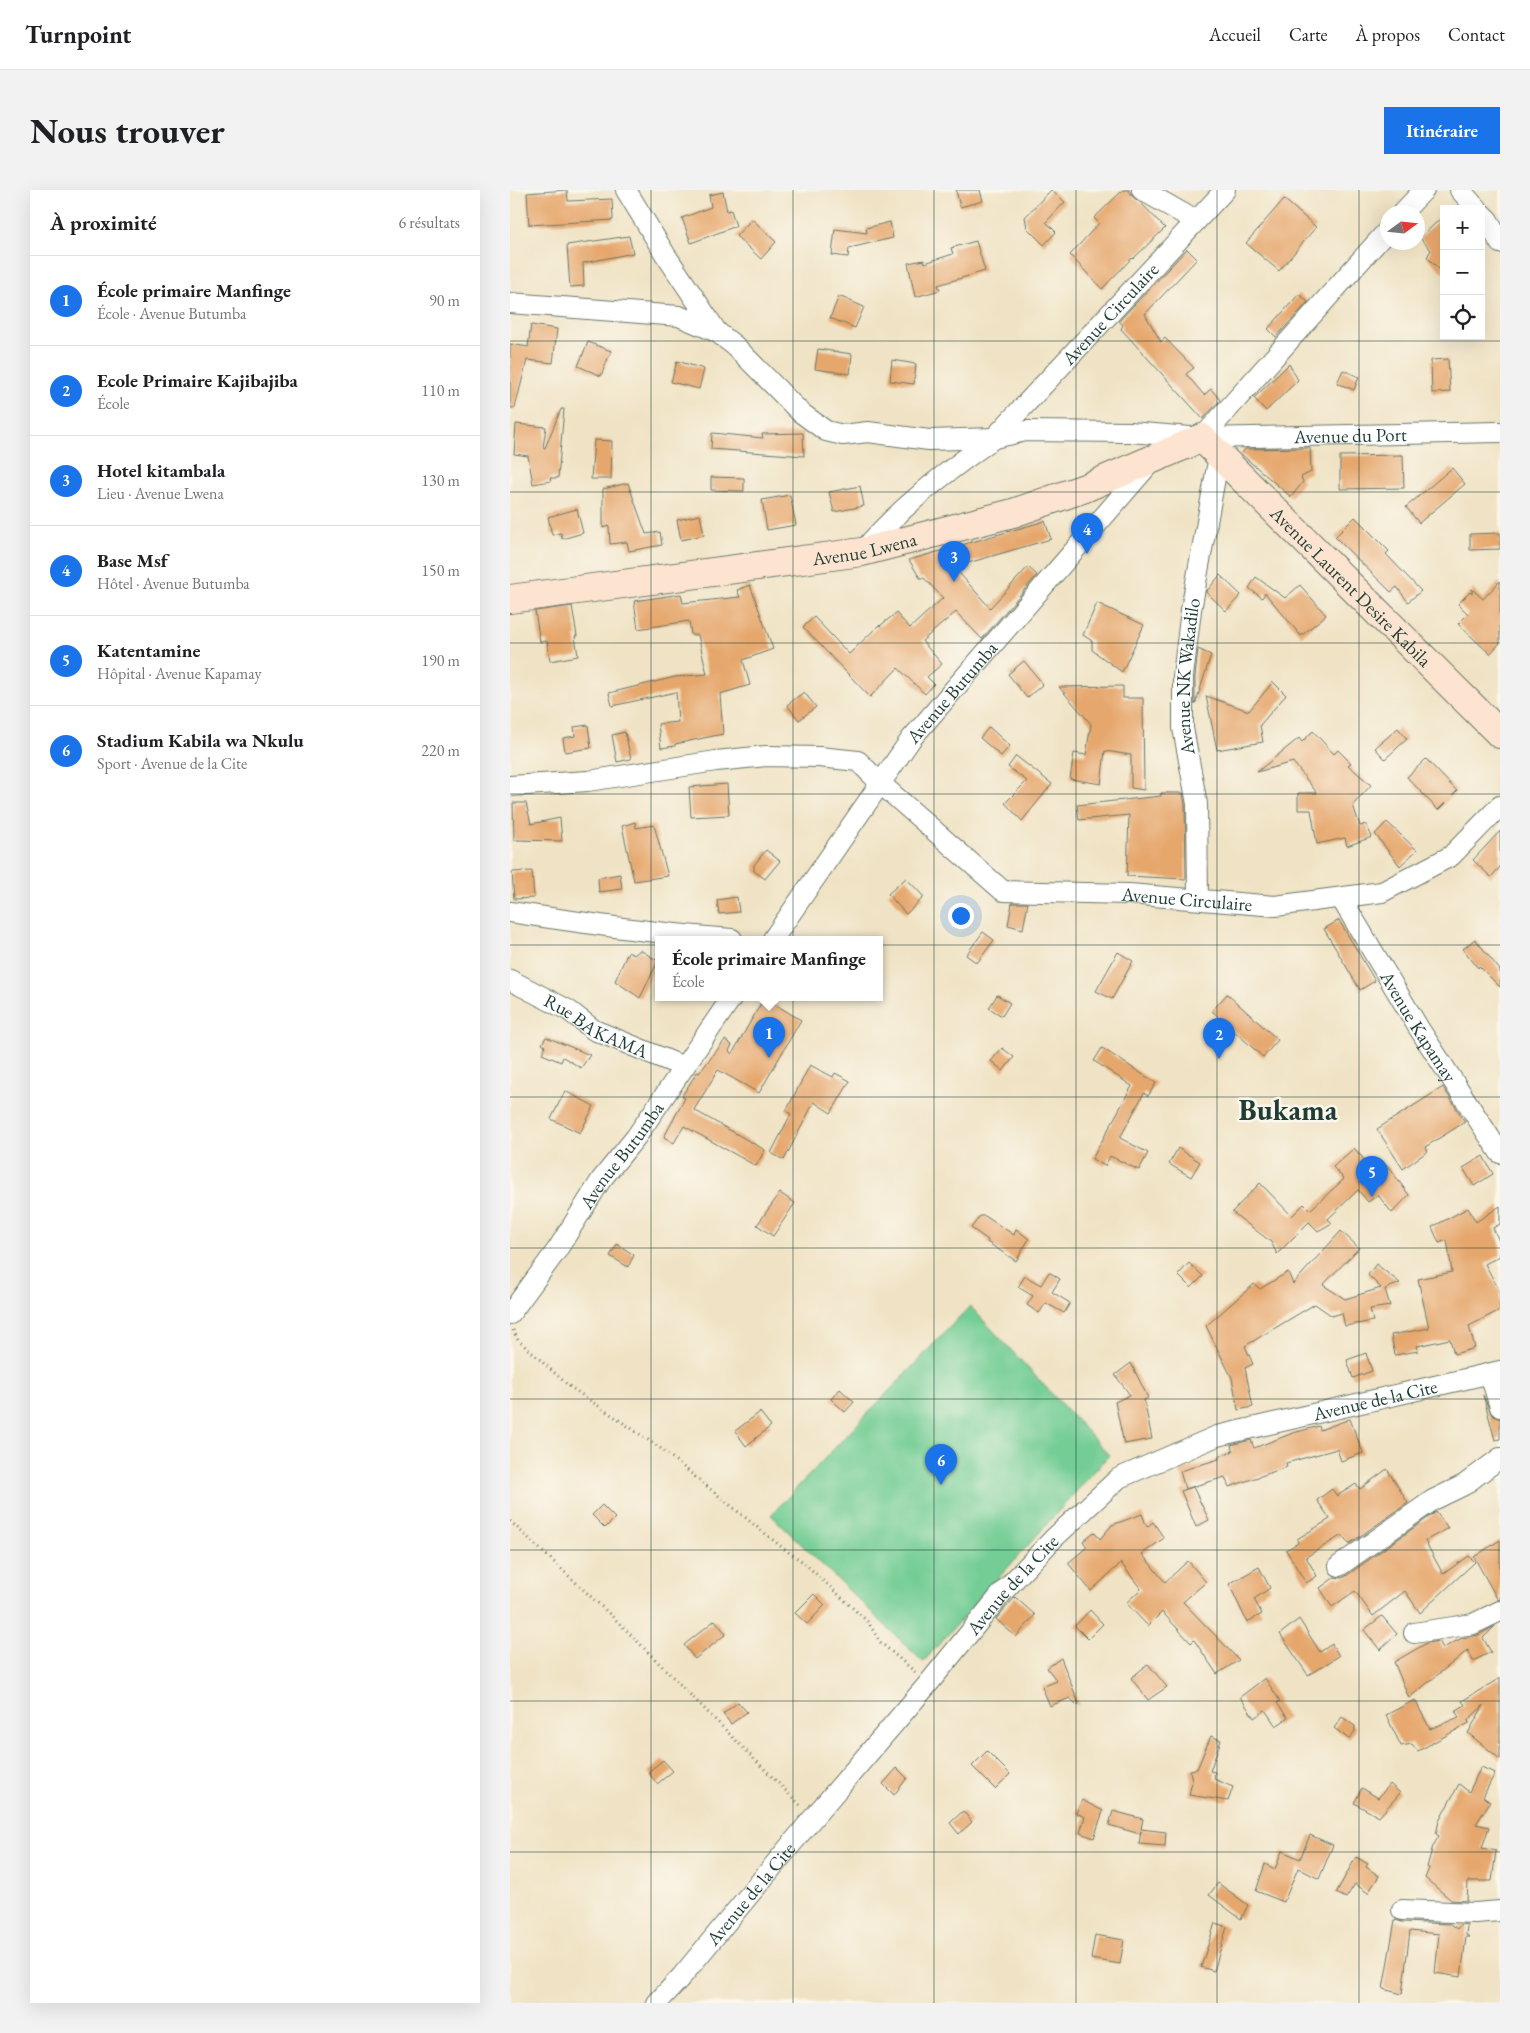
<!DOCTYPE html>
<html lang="fr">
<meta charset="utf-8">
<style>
body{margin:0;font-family:"EB Garamond",serif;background:#f2f2f2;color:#202124}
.controls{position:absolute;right:15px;top:15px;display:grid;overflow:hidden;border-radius:0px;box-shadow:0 5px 20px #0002}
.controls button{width:45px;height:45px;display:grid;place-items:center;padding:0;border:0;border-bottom:1px solid #e0e0e0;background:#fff;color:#202124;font:25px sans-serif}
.compass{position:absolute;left:870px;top:15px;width:45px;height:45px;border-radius:50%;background:#fff;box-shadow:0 5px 20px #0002;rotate:75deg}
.you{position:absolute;left:450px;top:725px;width:18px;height:18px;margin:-12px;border:4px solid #fff;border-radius:50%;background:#1a73e8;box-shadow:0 0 0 8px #1a73e833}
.badge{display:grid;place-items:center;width:32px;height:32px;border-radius:50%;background:#1a73e8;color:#fff;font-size:16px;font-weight:700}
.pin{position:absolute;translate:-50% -41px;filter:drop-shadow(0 1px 2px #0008)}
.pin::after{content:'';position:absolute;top:26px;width:18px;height:15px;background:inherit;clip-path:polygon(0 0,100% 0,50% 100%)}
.popup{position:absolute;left:145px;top:746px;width:228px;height:65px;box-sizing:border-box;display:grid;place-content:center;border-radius:0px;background:#fff;filter:drop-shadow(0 1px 4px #0005);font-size:16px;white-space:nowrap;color:#757577}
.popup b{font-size:19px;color:#202124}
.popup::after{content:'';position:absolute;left:50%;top:100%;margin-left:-10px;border:10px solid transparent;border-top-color:#fff}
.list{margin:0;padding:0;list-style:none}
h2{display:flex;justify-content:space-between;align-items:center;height:65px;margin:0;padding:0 20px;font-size:21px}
h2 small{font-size:16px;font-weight:400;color:#757577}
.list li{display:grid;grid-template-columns:32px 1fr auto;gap:15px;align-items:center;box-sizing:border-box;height:90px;padding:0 20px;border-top:1px solid #e0e0e0}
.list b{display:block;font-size:19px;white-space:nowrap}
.list p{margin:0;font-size:16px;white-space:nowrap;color:#757577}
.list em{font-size:16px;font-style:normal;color:#757577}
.icon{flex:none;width:28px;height:28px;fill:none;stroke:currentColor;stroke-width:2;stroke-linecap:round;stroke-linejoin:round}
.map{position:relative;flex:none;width:990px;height:1813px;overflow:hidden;border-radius:0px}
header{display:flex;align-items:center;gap:30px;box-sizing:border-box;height:70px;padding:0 25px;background:#fff;border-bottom:1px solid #e0e0e0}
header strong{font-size:24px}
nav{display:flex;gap:28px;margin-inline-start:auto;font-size:18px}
.intro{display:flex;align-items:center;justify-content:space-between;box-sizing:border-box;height:120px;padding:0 30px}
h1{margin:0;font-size:35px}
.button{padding:12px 22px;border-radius:0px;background:#1a73e8;color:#fff;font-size:18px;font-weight:700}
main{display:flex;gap:30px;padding:0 30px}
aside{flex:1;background:#fff;border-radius:0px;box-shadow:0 5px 20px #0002}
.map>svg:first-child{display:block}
.green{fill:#73cd94;stroke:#498564}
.building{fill:#e6a76d}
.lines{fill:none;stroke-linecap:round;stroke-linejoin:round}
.street-casing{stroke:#687767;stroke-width:22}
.secondary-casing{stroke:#687767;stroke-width:30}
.path{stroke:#687767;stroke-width:3;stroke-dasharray:1 4;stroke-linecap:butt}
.street{stroke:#fff;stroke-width:20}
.secondary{stroke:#fde4d1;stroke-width:28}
.grid{fill:none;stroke:#1f3d34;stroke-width:1;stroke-opacity:0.55}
.labels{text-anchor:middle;stroke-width:5;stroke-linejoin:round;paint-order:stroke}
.street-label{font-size:19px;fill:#1f3d34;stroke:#fbf7ec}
.town-label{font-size:29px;font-weight:bold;fill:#1f3d34;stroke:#fbf7ec}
</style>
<header>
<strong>Turnpoint</strong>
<nav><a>Accueil</a><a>Carte</a><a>À propos</a><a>Contact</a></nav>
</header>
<div class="intro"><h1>Nous trouver</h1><a class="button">Itinéraire</a></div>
<main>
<aside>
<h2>À proximité<small>6 résultats</small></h2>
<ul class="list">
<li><span class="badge">1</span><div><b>École primaire Manfinge</b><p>École · Avenue Butumba</p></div><em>90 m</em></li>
<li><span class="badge">2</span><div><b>Ecole Primaire Kajibajiba</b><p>École</p></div><em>110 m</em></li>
<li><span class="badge">3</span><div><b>Hotel kitambala</b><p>Lieu · Avenue Lwena</p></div><em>130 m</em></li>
<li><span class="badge">4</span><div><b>Base Msf</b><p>Hôtel · Avenue Butumba</p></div><em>150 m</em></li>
<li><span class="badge">5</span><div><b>Katentamine</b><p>Hôpital · Avenue Kapamay</p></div><em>190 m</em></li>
<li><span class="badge">6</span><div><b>Stadium Kabila wa Nkulu</b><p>Sport · Avenue de la Cite</p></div><em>220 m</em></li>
</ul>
</aside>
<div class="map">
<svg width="990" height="1813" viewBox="0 0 990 1813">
<rect width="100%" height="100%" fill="#fbf7ec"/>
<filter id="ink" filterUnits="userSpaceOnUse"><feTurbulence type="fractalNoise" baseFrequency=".02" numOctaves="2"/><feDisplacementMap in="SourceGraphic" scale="10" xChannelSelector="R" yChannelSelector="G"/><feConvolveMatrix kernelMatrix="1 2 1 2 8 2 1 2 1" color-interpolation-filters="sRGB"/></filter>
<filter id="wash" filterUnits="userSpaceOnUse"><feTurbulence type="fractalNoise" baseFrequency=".0096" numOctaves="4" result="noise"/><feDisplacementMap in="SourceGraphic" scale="20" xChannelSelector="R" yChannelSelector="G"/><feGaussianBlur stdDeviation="1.12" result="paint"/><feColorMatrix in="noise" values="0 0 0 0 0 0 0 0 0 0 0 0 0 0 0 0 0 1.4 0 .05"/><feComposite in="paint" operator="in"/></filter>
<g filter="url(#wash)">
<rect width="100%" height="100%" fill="#f0e3c5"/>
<path class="green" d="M460,1116L599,1265L413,1472L261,1325Z"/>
<g id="blocks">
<g class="building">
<path d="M57,0L58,11L102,9L103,30L19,35L17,3Z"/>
<path d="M446,0H470L473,11L450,17Z"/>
<path d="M541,0L555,12L536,32L546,42L534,55L517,38L515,27Z"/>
<path d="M613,0H619L622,6L632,14L655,38L623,69L622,68L592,99L560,65L589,33L584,28Z"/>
<path d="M213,2L217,21L221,20L226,36L181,53L172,28L201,17L199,5Z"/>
<path d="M774,9L806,37L769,81L736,53Z"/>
<path d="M934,25V84L917,67L921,60L910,48Z"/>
<path d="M242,29L266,52L251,69L226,46Z"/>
<path d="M380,32L383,48L339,58L338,67L322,65L325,39L357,43L356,38Z"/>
<path d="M119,46L123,63L73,73L74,96L60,97L57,55Z"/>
<path d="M466,51L475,81L428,95L430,100L405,107L398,73L414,70L415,73L443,64L441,58Z"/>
<path d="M677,59L687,69L635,124L651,152L655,148L684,178L676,184L694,205L701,199L710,210L693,229L611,139L613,135L609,131Z"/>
<path d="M789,104L798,112L766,147L758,139Z"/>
<path d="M329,106L354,117L345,138L320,128Z"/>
<path d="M21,135L47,139L43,173L17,170L5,218H0V154L18,157Z"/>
<path d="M78,152L101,161L91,186L68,176Z"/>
<path d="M308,159L342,164L340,184L305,179Z"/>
<path d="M938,169L940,202L922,203L921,170Z"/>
<path d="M382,170L406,174L404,194L380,191Z"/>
<path d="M167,171L194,179L189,199L161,192Z"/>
<path d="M779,174L788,190L756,221L744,208Z"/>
<path d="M833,180L849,187L844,200L827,193Z"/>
<path d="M51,219H54L48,288H40L41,291L23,294L18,266L4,264L6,234L36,237L33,258H35Z"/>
<path d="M202,243L253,248L252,244L293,243L294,266L201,259Z"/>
<path d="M84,250L102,251L101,289H81Z"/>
<path d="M800,258L801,282L791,287L793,292L781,307L731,264L735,259Z"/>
<path d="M893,265L894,298L830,299V266Z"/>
<path d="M942,278L955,294L909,333L896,317Z"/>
<path d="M201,287L234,288V301L201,300Z"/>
<path d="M118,293L136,344L150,342L152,355L119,361L117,352L100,354L99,336L93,338V299Z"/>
<path d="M350,296L354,316L324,322L319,302Z"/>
<path d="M280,305L286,335L257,340L252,310Z"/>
<path d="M67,319L73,343L52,349L51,343L42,345L38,327Z"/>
<path d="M190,325L194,345L171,350L167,330Z"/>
<path d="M845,327L879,361L876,364L911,401L898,412L887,397L881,402L825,347Z"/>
<path d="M535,331L541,349L444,377L480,418L518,377L527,385L472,449L446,422L412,451L432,474L417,487L424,494L415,504L388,478L360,507L293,437L304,427L339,464L369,435L370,436L386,423L400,438L433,408L414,388H410L399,370Z"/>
<path d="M990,343V359L960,360V344Z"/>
<path d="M710,385L731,405L716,421L696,402Z"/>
<path d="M746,387L775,408L790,395L816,425L791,446L755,403L752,408L739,398Z"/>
<path d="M990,391V453L980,464L948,434L958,424L948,414L960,402L962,404V399L973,409Z"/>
<path d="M240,395L263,459L233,470L240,495L210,504L213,544L165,554V556L151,558L148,534L168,532L166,502L102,516L99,503L165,487L197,484L188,445H181L179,431L128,439L124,411L171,404L173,413L230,407L227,400Z"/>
<path d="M587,413L634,435L612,482L582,460V451L573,445Z"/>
<path d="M62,416L67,446H65L68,466L40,471L37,451L30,452L25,421Z"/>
<path d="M688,459L701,465L685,515V487Z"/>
<path d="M514,471L533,494L517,508L498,484Z"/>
<path d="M763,492L776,505L750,535L753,552L707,560L696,506L739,521Z"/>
<path d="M613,496V508H633L634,600L621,598V565L595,561L591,594L560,589L564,563L576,565L581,534L549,497Z"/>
<path d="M294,502L306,517L289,530L277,515Z"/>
<path d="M78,535L81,558L55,562L53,548L65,546L64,537Z"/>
<path d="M479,537L500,556L491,566L470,548Z"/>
<path d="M888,538L897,549L875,569L865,558Z"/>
<path d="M803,541L824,564L828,560L841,573L838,575L861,595L843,615L850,636L856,634L862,647L837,656L835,648L807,654L801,620H788V603H807L783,572L747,582L789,548L792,552Z"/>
<path d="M115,542L121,569L107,572L102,545Z"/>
<path d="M506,566L542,594L512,631L495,613L517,591L498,577Z"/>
<path d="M916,569L947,601L928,620L897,587Z"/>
<path d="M217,594L219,625L181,627L179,597Z"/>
<path d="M651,603H673L675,615L676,689L617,686L619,625L569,630L567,615L651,606Z"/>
<path d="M3,613H16L21,634L50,628L52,651L4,650Z"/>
<path d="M125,632L126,638L144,635L158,686L124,691L112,636Z"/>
<path d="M877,632L907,660L890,676L865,644Z"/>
<path d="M990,641V677L981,687L963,670Z"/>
<path d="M256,660L270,671L255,689L244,681V675Z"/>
<path d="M22,681L24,708L4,709L2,682Z"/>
<path d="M110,684L112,699L89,702L88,688Z"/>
<path d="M396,688L414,707L396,724L378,704Z"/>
<path d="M227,707L229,722L209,724L207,710Z"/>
<path d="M502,713H518L513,739L498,735Z"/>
<path d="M829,730L865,791L850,800L814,739Z"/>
<path d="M473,742L484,750L467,773L456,765Z"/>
<path d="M965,749L990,780V797L969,776L968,778L953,759Z"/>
<path d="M130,760L148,771L130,808L105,791L118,762L124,765Z"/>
<path d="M608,762L623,771L602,809L586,801Z"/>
<path d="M717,804L768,850L753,867L702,821Z"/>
<path d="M487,805L500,813L492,826L479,818Z"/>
<path d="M254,808L291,830L249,903L208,880L184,920L255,960L246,976L174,936L164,953L154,947L175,908L172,906L187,882L189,883L215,850L222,855L219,861L222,864Z"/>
<path d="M36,847L56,855L80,865L71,878L53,867L51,872L32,864L35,856L32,854Z"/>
<path d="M492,858L504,867L493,881L481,871Z"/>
<path d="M592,858L646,893L638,906L634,903L610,948L638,963L629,980L600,966L595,976L582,969L622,896L584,871Z"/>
<path d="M300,875L323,887L325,883L340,891L321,923L304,912L274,970L261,963L281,924L276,921Z"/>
<path d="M933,897L955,932L915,957L918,961L893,979L867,939Z"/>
<path d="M55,901L84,916L70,943L41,929Z"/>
<path d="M668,958L690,972L681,987L659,974Z"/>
<path d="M844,958L866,983L877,975L899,1005L882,1023L868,1005L858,1012L848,1000L818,1029L822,1033L808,1041L799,1032L767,1064L761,1052L722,1022L750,993L782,1026L794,1014L800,1020L834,989L823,977Z"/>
<path d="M973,966L983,984L964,996L953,978Z"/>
<path d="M270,1003L285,1013L263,1046L247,1035Z"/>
<path d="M990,1016V1034L983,1038L990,1053V1066L975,1074L990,1102V1120L959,1136L965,1158L944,1164L940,1149L907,1156L908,1161L885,1165L881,1145L919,1138L908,1089L942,1082L937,1050L929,1053L922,1037L958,1018L966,1032Z"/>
<path d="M470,1026H475L504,1045L506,1039L519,1049L506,1071L477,1052L478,1050L461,1038Z"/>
<path d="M831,1041L849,1058L813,1095L835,1109L871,1098L858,1085L866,1074L890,1093L875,1099L880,1116L860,1119L863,1131L835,1136L832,1123L822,1126L805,1114L735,1156L743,1174L735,1178L743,1217L728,1220L722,1188L696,1136L744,1094L750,1099L778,1082L783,1094Z"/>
<path d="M107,1054L124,1065L118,1077L100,1066Z"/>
<path d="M679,1073L693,1086L681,1098L668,1085Z"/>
<path d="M539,1082L550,1089L542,1102L560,1113L554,1123L536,1113L529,1123L517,1115L523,1106L508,1097L515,1086L531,1095Z"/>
<path d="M856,1163L862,1181L843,1188L837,1170Z"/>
<path d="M621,1173L638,1208L634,1210L642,1249L614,1254L605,1212L620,1205L605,1185Z"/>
<path d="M330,1199L344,1212L335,1222L321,1209Z"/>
<path d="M973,1205L982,1225L990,1229V1249L985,1250Z"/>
<path d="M250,1222L261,1236L236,1256L225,1241Z"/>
<path d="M840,1229L853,1263L831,1271L827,1259L776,1273L777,1277L719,1297L715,1287L675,1299L670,1281L709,1269L708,1267L723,1261L721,1255L741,1250L744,1258L783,1243L809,1236L810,1240Z"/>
<path d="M877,1279L898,1313L839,1354L832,1345L796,1367L807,1386L796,1393L776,1360L788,1353L787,1349L820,1329L807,1310L822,1299L827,1306L846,1294L850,1299Z"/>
<path d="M683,1297L699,1330L686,1337L671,1301Z"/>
<path d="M92,1315L105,1328L95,1338L82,1325Z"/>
<path d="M926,1322L938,1338L915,1351L933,1384L959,1366L965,1372L910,1423L895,1401L863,1426L845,1401L822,1417L810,1398L825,1387L831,1388L836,1386Z"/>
<path d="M632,1324L637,1337L643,1332L654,1348L632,1364L655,1392L678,1371L696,1392L673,1412L729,1470L707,1484L684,1450L681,1453L652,1422L638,1436L616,1413L631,1399L611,1373L581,1401L558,1373L577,1357L573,1351L584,1342L590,1349L602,1335Z"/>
<path d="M990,1350V1409L988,1410L964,1367Z"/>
<path d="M749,1377L760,1398L744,1409L752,1424L737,1432L719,1394Z"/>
<path d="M304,1404L315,1415L297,1434L285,1423Z"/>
<path d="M505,1407L525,1425L506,1447L486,1429Z"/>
<path d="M580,1420L593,1434L578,1449L565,1436Z"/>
<path d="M872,1426L887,1444L870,1460L854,1440Z"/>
<path d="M789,1429L810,1462L822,1454L829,1466L798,1485L770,1444Z"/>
<path d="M205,1430L216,1444L185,1469L174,1455Z"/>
<path d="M985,1436L973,1448L981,1462L963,1471L958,1460L899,1508L884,1472L917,1453L929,1451L933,1458L952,1448L968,1445Z"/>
<path d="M551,1468L569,1514L567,1515L560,1508L540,1516L532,1497L547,1491L537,1478Z"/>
<path d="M638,1474L657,1497L638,1510L621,1488Z"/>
<path d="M755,1488L770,1511L767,1513L778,1528L766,1536L755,1520L744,1528L730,1507Z"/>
<path d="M990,1488V1569L958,1543L974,1515L958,1530L959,1533L908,1561L902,1554L891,1556L876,1525L905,1510L920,1539L949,1527L945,1521L955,1515L952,1511Z"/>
<path d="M228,1512L237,1522L221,1534L213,1524Z"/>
<path d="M832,1527L845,1536V1541L839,1549L824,1538Z"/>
<path d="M701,1546L711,1550L700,1581L705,1582L704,1589L723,1597L718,1611L679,1605L682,1592L680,1580L687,1579Z"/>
<path d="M477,1561L500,1584L485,1599L462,1576Z"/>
<path d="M153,1570L163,1581L147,1594L138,1582Z"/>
<path d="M971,1577L985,1583L973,1607L980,1612L966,1634L979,1637L972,1658L986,1661L982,1691H958L957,1711L941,1710L915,1688L919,1678L917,1677L923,1656L929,1646L926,1644L929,1631L949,1594L959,1602Z"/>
<path d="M387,1578L397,1588L384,1605L373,1594Z"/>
<path d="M880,1594L890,1603L869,1627L844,1613L852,1598L868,1608Z"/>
<path d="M572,1610L593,1621L584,1648L570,1643L575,1627L566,1623Z"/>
<path d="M453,1621L462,1632L449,1644L440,1633Z"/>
<path d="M603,1621L633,1629L631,1639L656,1642L655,1656L629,1654L631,1641L630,1644L599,1635Z"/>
<path d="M800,1645L823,1655L809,1689L788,1678L774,1712L746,1701L755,1674L765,1679L772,1661L790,1669Z"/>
<path d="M846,1667L858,1674L856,1677L869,1686L858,1703L845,1694L836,1708L826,1703Z"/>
<path d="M708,1693L738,1715L731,1729L699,1705Z"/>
<path d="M885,1730L892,1732L940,1734L947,1739L951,1734L957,1735L956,1745L960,1747H956L951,1787L925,1783L929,1744L900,1741L892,1804L873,1799Z"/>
<path d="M705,1733L717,1737L704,1781L691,1777Z"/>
<path d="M585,1745L614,1750L610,1774L581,1769Z"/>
</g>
</g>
</g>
<g filter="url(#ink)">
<use href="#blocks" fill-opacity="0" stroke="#687767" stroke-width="1"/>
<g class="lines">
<defs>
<g id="street">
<path d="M116,0L155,64L207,142"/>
<path d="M632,0L686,31"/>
<path d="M950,0L967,19"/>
<path d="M893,22L914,0"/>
<path d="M971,23L978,30L990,53"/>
<path id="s1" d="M0,113L169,126L207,142L225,156L290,222L316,241L333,245L358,242L419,250L484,248L516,241L620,242L692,248L990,242"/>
<path d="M692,248L878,40"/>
<path id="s2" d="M352,362C390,317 436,282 484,248L715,0"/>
<path id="s3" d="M0,596L78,591L206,571L256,566L309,567L348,571L371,594L493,701L619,704L765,716L872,702L941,666L990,616"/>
<path id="s4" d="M831,708L908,837L990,963"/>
<path id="s5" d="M688,709L687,614L673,538V486L681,420L709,266"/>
<path d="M0,722C74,733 148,744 222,749"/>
<path id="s6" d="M263,749L401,549L640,273"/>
<path id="s7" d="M0,790L58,820L84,840L174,877"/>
<path id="s8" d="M0,1124L47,1060L91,990L126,947L222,807"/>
<path d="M980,1184L990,1217"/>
<path d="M829,1376L923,1310L954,1295L990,1268"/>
<path d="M904,1443L963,1434L990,1421"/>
<path d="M892,1720L965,1723L990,1721"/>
<path id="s9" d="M147,1813L172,1786L303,1628L418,1494L492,1403L544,1348L609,1288L707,1246L990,1181"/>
</g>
<g id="secondary">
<path id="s10" d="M0,409L352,362L503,323L575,298L692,248L990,544"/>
</g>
</defs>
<use href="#street" class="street-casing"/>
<use href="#secondary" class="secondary-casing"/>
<g class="path">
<path d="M3,1140L8,1150L59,1196L150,1258L274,1359L293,1372L358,1432L370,1452L405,1482"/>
<path d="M0,1331L107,1431L290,1615"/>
</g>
<use href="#street" class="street"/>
<use href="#secondary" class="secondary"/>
</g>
</g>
<path class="grid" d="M141,0V1813M283,0V1813M424,0V1813M566,0V1813M707,0V1813M849,0V1813M0,151H990M0,302H990M0,453H990M0,604H990M0,755H990M0,907H990M0,1058H990M0,1209H990M0,1360H990M0,1511H990M0,1662H990"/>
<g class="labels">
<g class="street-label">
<text dy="7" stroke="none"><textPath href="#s2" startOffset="345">Avenue Circulaire</textPath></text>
<text dy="7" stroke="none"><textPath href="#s1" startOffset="885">Avenue du Port</textPath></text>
<text dy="7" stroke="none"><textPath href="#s10" startOffset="358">Avenue Lwena</textPath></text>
<text dy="7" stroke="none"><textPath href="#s10" startOffset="925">Avenue Laurent Desire Kabila</textPath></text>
<text dy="7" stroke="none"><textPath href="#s5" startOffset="224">Avenue NK Wakadilo</textPath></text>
<text dy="7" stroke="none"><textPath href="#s6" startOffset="305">Avenue Butumba</textPath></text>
<text dy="7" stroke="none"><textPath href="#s3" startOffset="729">Avenue Circulaire</textPath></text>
<text dy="7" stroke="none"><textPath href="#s7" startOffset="98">Rue BAKAMA</textPath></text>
<text dy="7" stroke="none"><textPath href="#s4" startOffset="150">Avenue Kapamay</textPath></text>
<text dy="7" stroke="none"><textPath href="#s8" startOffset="194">Avenue Butumba</textPath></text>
<text dy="7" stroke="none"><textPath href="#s9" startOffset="969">Avenue de la Cite</textPath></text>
<text dy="7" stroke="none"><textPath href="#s9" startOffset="549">Avenue de la Cite</textPath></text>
<text dy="7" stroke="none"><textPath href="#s9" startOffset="144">Avenue de la Cite</textPath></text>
</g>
<g class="town-label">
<text x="778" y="930">Bukama</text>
</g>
</g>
</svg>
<div class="controls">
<button>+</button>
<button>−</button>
<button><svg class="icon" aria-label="locate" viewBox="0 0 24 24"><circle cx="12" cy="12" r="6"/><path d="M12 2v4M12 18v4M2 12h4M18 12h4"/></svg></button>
</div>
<svg class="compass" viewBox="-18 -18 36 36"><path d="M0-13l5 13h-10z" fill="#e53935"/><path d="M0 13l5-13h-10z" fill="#757577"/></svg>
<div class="you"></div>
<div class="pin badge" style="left:259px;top:868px">1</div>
<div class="popup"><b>École primaire Manfinge</b>École</div>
<div class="pin badge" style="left:709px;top:869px">2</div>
<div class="pin badge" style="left:444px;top:392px">3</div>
<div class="pin badge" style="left:577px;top:364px">4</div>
<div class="pin badge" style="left:862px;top:1007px">5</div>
<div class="pin badge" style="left:431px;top:1295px">6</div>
</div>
</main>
